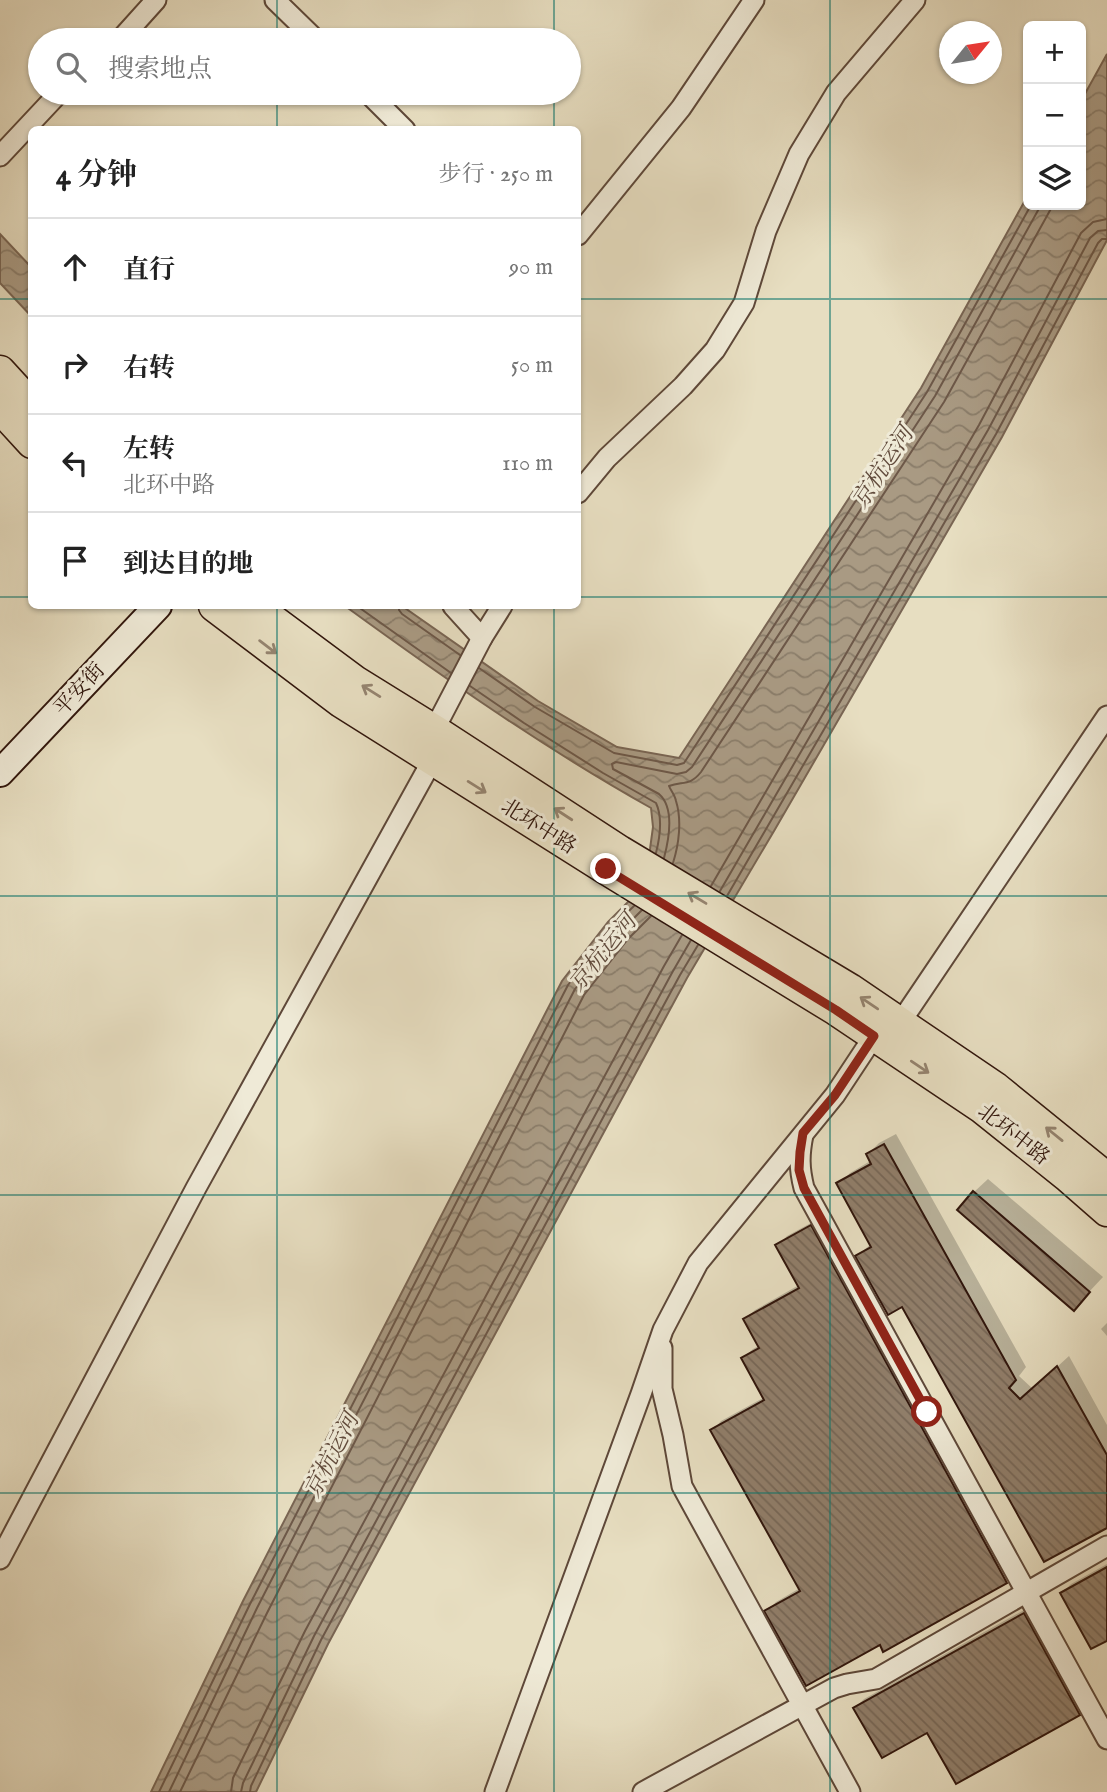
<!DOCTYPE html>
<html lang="zh">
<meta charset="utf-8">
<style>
body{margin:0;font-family:"IM FELL English","Noto Serif SC",serif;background:#f6f6f6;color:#222}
.controls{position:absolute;right:21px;top:21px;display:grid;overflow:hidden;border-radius:10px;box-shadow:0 2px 5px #0004}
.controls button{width:63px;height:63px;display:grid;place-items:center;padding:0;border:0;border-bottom:2px solid #e0e0e0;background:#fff;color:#222;font:35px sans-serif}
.compass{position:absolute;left:939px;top:21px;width:63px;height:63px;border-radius:50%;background:#fff;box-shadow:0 2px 5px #0004;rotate:60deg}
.stop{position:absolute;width:21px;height:21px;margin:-16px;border:5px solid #8f2418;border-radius:50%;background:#fff}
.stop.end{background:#8f2418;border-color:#fff;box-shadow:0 2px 7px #0008}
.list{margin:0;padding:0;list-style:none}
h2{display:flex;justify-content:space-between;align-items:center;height:91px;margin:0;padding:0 28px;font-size:30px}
h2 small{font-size:23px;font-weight:400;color:#767676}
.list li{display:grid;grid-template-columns:46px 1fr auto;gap:21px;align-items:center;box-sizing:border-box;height:98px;padding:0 28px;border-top:2px solid #e0e0e0}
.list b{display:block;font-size:26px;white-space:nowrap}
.list p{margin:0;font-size:23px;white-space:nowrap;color:#767676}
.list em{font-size:23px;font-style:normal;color:#767676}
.icon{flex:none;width:38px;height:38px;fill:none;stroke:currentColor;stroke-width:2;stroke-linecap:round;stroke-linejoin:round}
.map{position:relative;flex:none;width:1107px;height:1792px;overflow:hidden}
.search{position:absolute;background:#fff;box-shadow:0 2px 5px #0004;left:28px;top:28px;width:553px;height:77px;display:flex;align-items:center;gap:18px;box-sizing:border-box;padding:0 24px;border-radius:38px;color:#767676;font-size:26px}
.panel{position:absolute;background:#fff;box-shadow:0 2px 5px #0004;left:28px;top:126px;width:553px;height:483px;border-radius:10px}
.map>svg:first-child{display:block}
.water{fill:url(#water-waves);stroke:#796553;stroke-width:2}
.shadow{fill:#0003}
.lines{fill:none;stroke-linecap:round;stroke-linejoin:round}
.shore{stroke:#6d5848;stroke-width:2}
.building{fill:url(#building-back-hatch);stroke:#31160c;stroke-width:2}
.street-casing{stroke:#5e4839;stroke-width:23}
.secondary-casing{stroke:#31160c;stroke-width:30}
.primary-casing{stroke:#31160c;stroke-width:33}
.street{stroke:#efead7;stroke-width:19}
.secondary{stroke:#efead7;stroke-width:26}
.primary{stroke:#e7dec1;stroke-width:30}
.oneway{stroke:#958470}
.route{stroke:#8f2418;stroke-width:9}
.grid{fill:none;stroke:#0f766e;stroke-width:2;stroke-opacity:0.55}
.labels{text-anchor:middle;stroke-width:6;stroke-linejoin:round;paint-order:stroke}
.street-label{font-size:21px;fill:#31160c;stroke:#efead7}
.water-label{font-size:23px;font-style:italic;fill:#614b3c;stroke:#efead7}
</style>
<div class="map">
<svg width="1107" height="1792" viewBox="0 0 1107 1792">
<defs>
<pattern id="water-waves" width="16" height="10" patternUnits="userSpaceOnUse" patternTransform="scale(1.75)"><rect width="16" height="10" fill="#a99a83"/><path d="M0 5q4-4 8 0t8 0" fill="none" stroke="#8a7d6a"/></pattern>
<pattern id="building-back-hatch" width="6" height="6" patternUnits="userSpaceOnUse" patternTransform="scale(1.75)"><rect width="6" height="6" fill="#907e6a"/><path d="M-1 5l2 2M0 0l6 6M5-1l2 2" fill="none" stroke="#766656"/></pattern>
</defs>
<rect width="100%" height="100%" fill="#e7dec1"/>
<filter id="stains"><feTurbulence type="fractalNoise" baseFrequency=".00286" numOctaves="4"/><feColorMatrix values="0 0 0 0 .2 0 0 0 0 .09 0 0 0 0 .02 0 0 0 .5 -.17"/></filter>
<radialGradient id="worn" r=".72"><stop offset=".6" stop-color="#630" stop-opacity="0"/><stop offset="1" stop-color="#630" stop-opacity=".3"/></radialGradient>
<g class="water">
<path d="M1107,54V240L1002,437L774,831L687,978L328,1644L256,1792H151L243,1601L562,981L608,922L630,900L642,875L650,849L653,827L651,808C544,748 444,678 345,606H402L538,701L617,747L679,758L921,388L1028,195V205H1081V101Z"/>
<path d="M0,234L31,267V316L0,283Z"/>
</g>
<g class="shadow">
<path d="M896,1134L1026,1367L1019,1376L1033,1389L1069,1356L1107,1425V1526L857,1256L872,1243L839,1184L850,1173L872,1160L868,1154L879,1143Z"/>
<path d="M988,1179L1103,1277L1074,1308L974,1192Z"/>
<path d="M820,1218L1015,1572L1006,1582L880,1642L767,1611L776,1602L800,1588L712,1431L721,1421L765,1397L743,1358L753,1349L760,1345L745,1319L755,1310L799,1285L778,1246L787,1236Z"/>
<path d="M1107,1323V1336L1101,1329Z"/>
<path d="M1107,1564V1639L1062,1593L1071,1584Z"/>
<path d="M1033,1605L1088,1705L1079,1714L928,1730L855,1708L864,1699Z"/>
</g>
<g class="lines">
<g class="shore">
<path d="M357,606L451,673"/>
<path d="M399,606V610L402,614L460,655"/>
<path d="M479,668L535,707L614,753L677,765L684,763L927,392L1031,205"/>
<path d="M470,686L524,723L603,773L656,803C663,818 660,837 656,853"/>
<path d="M664,858C669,839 675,808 659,794L613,769L612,764L616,762L677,774L686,772L692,767L935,396L1041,205"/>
<path d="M673,863C679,844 682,820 676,801C675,795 671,791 669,786C683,781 690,786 701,772L944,402L1053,205"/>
<path d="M711,886L979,425L1081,233L1093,222L1107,219"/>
<path d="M720,891L988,430L1090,238L1098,231L1107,230"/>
<path d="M727,896L996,434L1098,243L1102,239H1107"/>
<path d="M159,1792L250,1604L568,985L613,926L634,906"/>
<path d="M169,1792L257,1608L575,989L620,932L642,910"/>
<path d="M180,1792L267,1613L584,995L628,939L651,916"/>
<path d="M231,1792L233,1778L305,1631L664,966L682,935"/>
<path d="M241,1792L243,1783L314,1636L673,971L691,940"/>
<path d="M250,1792L251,1786L321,1640L680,975L698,945"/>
</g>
</g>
<g class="building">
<path d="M884,1144L1016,1380L1009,1388L1020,1399L1057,1366L1107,1455V1528L1044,1562L902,1307L888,1315L855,1256L871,1247L836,1183L871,1164L866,1154Z"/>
<path d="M973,1191L1090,1292L1074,1311L957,1210Z"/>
<path d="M811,1225L1007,1583L883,1652L880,1645L806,1686L764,1611L800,1591L710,1430L764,1400L741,1358L759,1348L743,1319L799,1288L775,1245Z"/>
<path d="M1107,1567V1641L1091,1649L1060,1593Z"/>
<path d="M1024,1613L1080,1715L956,1784L927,1733L882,1758L853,1708Z"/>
</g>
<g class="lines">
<defs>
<g id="street">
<path d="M275,0L316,40"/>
<path d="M120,40L156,0"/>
<path d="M368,93L405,130"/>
<path d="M0,156L59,93"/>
<path d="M578,235L681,108L754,0"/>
<path d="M578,493L607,458L683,386L715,350L744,303L766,231L799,154L836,93L915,0"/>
<path d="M453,606L482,638"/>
<path d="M434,730L482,638L502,606"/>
<path d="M900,1023L1107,716"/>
<path d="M803,1135C799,1155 799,1168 804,1188L1107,1739"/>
<path d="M662,1348V1389L673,1435L682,1486L850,1792"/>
<path d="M0,1559L196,1188L433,759"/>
<path d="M495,1792L641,1394L663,1330L698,1263L835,1095L874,1036"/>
<path d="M643,1792L834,1688L847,1684L876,1679L1107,1546"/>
</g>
<path id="secondary" d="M0,773L158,606"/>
<g id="primary">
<path d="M0,371L32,406"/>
<path d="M0,408L32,443"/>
<path d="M214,606L341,702L606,869L836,1010L982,1108L1067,1176L1107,1211"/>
<path d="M254,606L355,681L434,730L620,851L850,989L996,1088L1107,1178"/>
</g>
</defs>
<use href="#street" class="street-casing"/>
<use href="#secondary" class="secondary-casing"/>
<use href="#primary" class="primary-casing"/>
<use href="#street" class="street"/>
<use href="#secondary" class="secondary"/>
<use href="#primary" class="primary"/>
</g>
<defs><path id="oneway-shaft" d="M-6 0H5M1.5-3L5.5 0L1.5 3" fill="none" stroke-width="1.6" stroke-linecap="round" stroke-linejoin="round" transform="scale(1.75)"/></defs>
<g class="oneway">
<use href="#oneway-shaft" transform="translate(268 647) rotate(37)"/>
<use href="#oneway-shaft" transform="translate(371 691) rotate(-148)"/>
<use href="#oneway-shaft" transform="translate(477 787) rotate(32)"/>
<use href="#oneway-shaft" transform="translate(563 814) rotate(-147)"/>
<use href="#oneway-shaft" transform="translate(697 898) rotate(-149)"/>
<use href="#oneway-shaft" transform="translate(869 1003) rotate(-146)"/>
<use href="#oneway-shaft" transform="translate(920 1067) rotate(34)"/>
<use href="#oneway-shaft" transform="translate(1054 1134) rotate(-141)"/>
</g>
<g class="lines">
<path class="route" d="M606,869L836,1010L874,1036L835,1095L803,1133L800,1152L799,1170L804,1188L927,1412"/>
</g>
<path class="grid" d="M277,0V40M554,0V40M830,0V1792M277,93V130M554,93V130M0,299H32M578,299H1107M0,597H32M578,597H1107M277,606V1792M554,606V1792M0,896H1107M0,1195H1107M0,1493H1107"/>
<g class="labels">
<g class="street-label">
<text transform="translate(79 689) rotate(-47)" y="7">平安街</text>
<text transform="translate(539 826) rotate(32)" y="7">北环中路</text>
<text transform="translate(1014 1134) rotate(38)" y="7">北环中路</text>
</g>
<g class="water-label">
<text transform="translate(882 467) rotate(-57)" y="8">京杭运河</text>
<text transform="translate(602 952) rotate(-51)" y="8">京杭运河</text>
<text transform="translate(331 1455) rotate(-63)" y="8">京杭运河</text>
</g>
</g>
<rect width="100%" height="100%" filter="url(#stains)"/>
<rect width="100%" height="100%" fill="url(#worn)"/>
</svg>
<div class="controls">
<button>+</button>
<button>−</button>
<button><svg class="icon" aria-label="layers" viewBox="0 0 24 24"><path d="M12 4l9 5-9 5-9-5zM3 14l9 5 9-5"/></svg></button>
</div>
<svg class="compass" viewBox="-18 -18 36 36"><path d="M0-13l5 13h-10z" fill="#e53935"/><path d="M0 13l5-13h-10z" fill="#767676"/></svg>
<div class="stop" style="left:927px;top:1412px"></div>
<div class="stop end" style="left:606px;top:869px"></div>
<div class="search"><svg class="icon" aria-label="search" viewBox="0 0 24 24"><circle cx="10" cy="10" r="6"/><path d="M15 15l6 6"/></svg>搜索地点</div>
<section class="panel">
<h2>4 分钟<small>步行 · 250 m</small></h2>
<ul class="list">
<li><svg class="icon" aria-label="ahead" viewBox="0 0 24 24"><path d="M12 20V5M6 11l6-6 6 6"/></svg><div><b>直行</b></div><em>90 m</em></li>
<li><svg class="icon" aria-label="right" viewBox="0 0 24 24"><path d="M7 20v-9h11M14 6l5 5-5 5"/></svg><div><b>右转</b></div><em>50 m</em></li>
<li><svg class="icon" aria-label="left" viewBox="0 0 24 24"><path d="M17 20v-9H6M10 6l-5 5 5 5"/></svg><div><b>左转</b><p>北环中路</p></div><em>110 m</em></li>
<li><svg class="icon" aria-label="arrive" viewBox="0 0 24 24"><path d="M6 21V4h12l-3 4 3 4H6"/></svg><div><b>到达目的地</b></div></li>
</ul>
</section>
</div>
